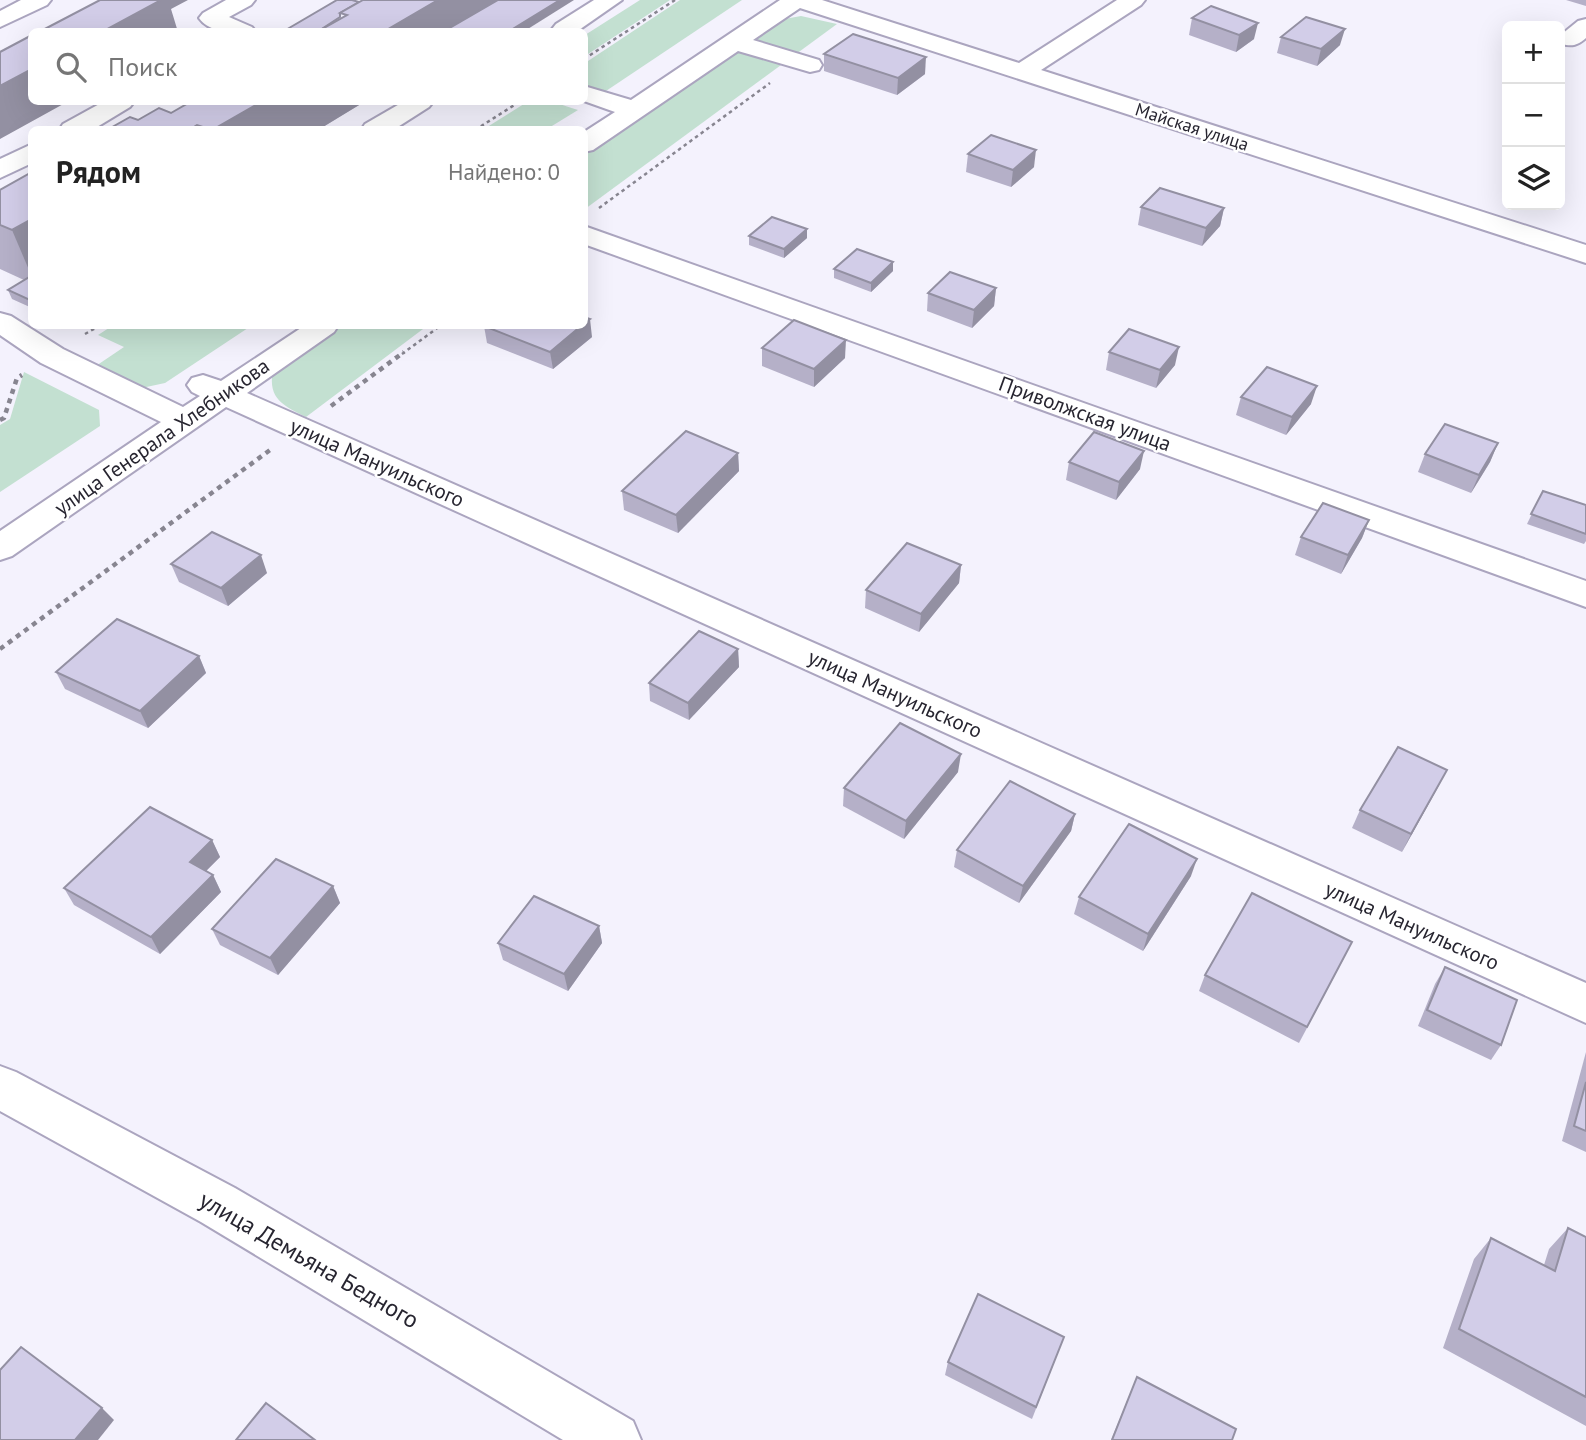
<!DOCTYPE html>
<html lang="ru">
<meta charset="utf-8">
<style>
body{margin:0;font-family:"PT Sans",sans-serif;background:#f2f2f2;color:#222}
.controls{position:absolute;right:21px;top:21px;display:grid;overflow:hidden;border-radius:10px;box-shadow:0 7px 28px #0002}
.controls button{width:63px;height:63px;display:grid;place-items:center;padding:0;border:0;border-bottom:2px solid #e0e0e0;background:#fff;color:#222;font:35px sans-serif}
.list{margin:0;padding:0;list-style:none}
h2{display:flex;justify-content:space-between;align-items:center;height:91px;margin:0;padding:0 28px;font-size:30px}
h2 small{font-size:23px;font-weight:400;color:#767676}
.icon{flex:none;width:38px;height:38px;fill:none;stroke:currentColor;stroke-width:2;stroke-linecap:round;stroke-linejoin:round}
.map{position:relative;flex:none;width:1586px;height:1440px;overflow:hidden}
.search{position:absolute;background:#fff;box-shadow:0 7px 28px #0002;left:28px;top:28px;width:560px;height:77px;display:flex;align-items:center;gap:18px;box-sizing:border-box;padding:0 24px;border-radius:10px;color:#767676;font-size:26px}
.panel{position:absolute;background:#fff;box-shadow:0 7px 28px #0002;left:28px;top:126px;width:560px;height:203px;border-radius:10px}
.map>svg:first-child{display:block}
.green{fill:#c3e0d1}
.lines{fill:none;stroke-linecap:round;stroke-linejoin:round}
.minor-casing{stroke:#aba5bf;stroke-width:4}
.path-far1{stroke:#878590;stroke-width:2.5;stroke-dasharray:3.5 3.5;stroke-linecap:butt}
.path{stroke:#878590;stroke-width:4.5;stroke-dasharray:5 5;stroke-linecap:butt}
.minor{fill:#fff;fill-rule:evenodd}
.wall{fill:#b5b0c8}
.shaded-wall{fill:#9390a2}
.building{fill:#d2cde8;stroke:#9390a2;stroke-width:2}
.labels{text-anchor:middle;stroke-width:5;stroke-linejoin:round;paint-order:stroke}
.far-street-label{font-size:18px;fill:#272530;stroke:#fff}
.street-label{font-size:21px;fill:#272530;stroke:#fff}
.near-street-label{font-size:24px;fill:#272530;stroke:#fff}
</style>
<div class="map">
<svg width="1586" height="1440" viewBox="0 0 1586 1440">
<rect width="100%" height="100%" fill="#f4f2fd"/>
<g class="green">
<path d="M640,0H670L585,56V35Z"/>
<path d="M680,0H742L594,99L585,96V63Z"/>
<path d="M801,16L837,24L585,209L584,155L779,20Z"/>
<path d="M527,102H553L578,110L547,129H484Z"/>
<path d="M112,326H251L165,383L123,392L84,374L124,347L98,335Z"/>
<path d="M341,326H427L306,417C287,407 270,401 272,377L279,368Z"/>
<path d="M24,372L99,410L100,426L0,492V425L10,419Z"/>
</g>
<g class="lines">
<defs>
<g id="minor">
<path d="M21,0H51L47,5L0,27V11Z"/>
<path d="M226,0H255L251,5L229,17L252,27L256,32C237,32 211,35 199,18L203,13Z"/>
<path d="M594,0H622L576,32H554L552,29L556,24Z"/>
<path d="M780,0H822L1019,63L1117,0H1145L1141,5L1041,70L1586,245V263L800,8L753,40L819,60L822,65L819,70L810,72L738,51L593,150L584,152V132L615,112L584,101V86L631,100Z"/>
<path d="M1586,19V38C1578,45 1572,47 1562,44V34L1578,21Z"/>
<path d="M103,102H134L130,107L92,130H59L63,124Z"/>
<path d="M403,102H433L429,107L393,130H361L365,124Z"/>
<path d="M32,144V163L0,178V159Z"/>
<path d="M584,226L1586,581V607L584,244Z"/>
<path d="M0,313L11,316L63,349L183,407L200,396L192,392L187,385L192,378L203,375L221,381L304,326H338L334,332L247,393L1586,983V1023L226,407L12,556L0,560V531L161,422L41,363L0,335Z"/>
<path d="M0,1066L16,1072L235,1188L633,1421L641,1440H563L201,1222L0,1111Z"/>
</g>
</defs>
<use href="#minor" class="minor-casing"/>
<g class="path-far1">
<path d="M584,59L675,0"/>
<path d="M475,130L519,102"/>
<path d="M599,208L770,83"/>
<path d="M85,334L99,326"/>
<path d="M402,354L440,326"/>
</g>
<g class="path">
<path d="M331,406L404,352"/>
<path d="M0,420L4,418L17,378L22,375"/>
<path d="M0,649L270,450"/>
</g>
<use href="#minor" class="minor"/>
</g>
<g class="wall">
<path d="M1566,0H1586V6Z"/>
<path d="M1192,18L1254,39L1236,52L1189,35Z"/>
<path d="M1281,37L1340,45L1317,66L1277,53Z"/>
<path d="M824,54L925,74L897,95L824,71Z"/>
<path d="M184,102H364L318,130H107L138,120L171,113L185,105Z"/>
<path d="M968,154L1034,167L1011,187L966,172Z"/>
<path d="M32,172V308L12,299L8,290L24,280L0,269V190Z"/>
<path d="M1141,207L1224,208L1220,226L1202,246L1138,225Z"/>
<path d="M749,236L807,238L784,258L749,245Z"/>
<path d="M893,262V271L871,292L834,278V269Z"/>
<path d="M996,288L994,306L972,328L927,311L928,293Z"/>
<path d="M484,326L592,337L553,369L487,343Z"/>
<path d="M762,348L845,358L814,387L762,366Z"/>
<path d="M1109,352L1175,365L1156,388L1106,370Z"/>
<path d="M1241,397L1311,404L1286,435L1236,415Z"/>
<path d="M1498,443L1490,462L1471,493L1418,472L1425,454Z"/>
<path d="M738,453L739,471L678,533L624,510L622,491Z"/>
<path d="M1069,462L1140,469L1116,500L1066,480Z"/>
<path d="M1543,491L1586,505V541L1584,544L1527,524Z"/>
<path d="M1369,520L1362,538L1341,574L1295,555L1301,537Z"/>
<path d="M171,564L267,573L228,606L179,582Z"/>
<path d="M961,565L959,583L919,632L865,608L866,590Z"/>
<path d="M738,649L739,667L689,720L650,701L649,683Z"/>
<path d="M199,656L206,673L148,728L65,689L56,672Z"/>
<path d="M958,772L904,839L843,806L844,788Z"/>
<path d="M1438,787L1402,852L1352,828L1360,810Z"/>
<path d="M1075,814L1071,831L1019,903L954,867L957,850Z"/>
<path d="M212,840L220,857L206,871L213,875L221,892L160,954L74,905L64,888Z"/>
<path d="M1191,876L1143,951L1074,914L1079,897Z"/>
<path d="M333,886L340,903L278,975L220,945L212,929Z"/>
<path d="M599,926L602,943L568,991L503,960L498,943Z"/>
<path d="M1344,958L1299,1043L1199,991L1205,975Z"/>
<path d="M1445,967L1501,1045L1491,1060L1418,1026L1435,984Z"/>
<path d="M1586,1052V1152L1562,1141Z"/>
<path d="M1568,1228L1586,1237V1426L1443,1348L1474,1259L1491,1238L1544,1265L1549,1249Z"/>
<path d="M1064,1337L1032,1419L945,1375L948,1362Z"/>
<path d="M1137,1377L1232,1440H1111Z"/>
</g>
<g class="shaded-wall">
<path d="M161,0H188L171,9L178,32H102Z"/>
<path d="M430,0H513L460,32H383Z"/>
<path d="M560,0H574L523,32H508Z"/>
<path d="M1258,23L1254,39L1236,52L1239,35Z"/>
<path d="M1345,29L1340,45L1317,66L1321,49Z"/>
<path d="M926,57L925,74L897,95L898,78Z"/>
<path d="M32,69V102H67L0,139V86Z"/>
<path d="M261,102H364L318,130H212Z"/>
<path d="M197,125L199,130H189Z"/>
<path d="M1036,150L1034,167L1011,187L1013,170Z"/>
<path d="M1224,208L1220,226L1202,246L1206,228Z"/>
<path d="M32,219V277L12,230Z"/>
<path d="M807,229V238L784,258V249Z"/>
<path d="M893,262V271L871,292V283Z"/>
<path d="M996,288L994,306L972,328L974,310Z"/>
<path d="M590,319L592,337L553,369L550,352L581,326H584V323Z"/>
<path d="M846,340L845,358L814,387V369Z"/>
<path d="M1179,347L1175,365L1156,388L1160,370Z"/>
<path d="M1317,386L1311,404L1286,435L1292,417Z"/>
<path d="M1498,443L1490,462L1471,493L1479,475Z"/>
<path d="M1144,451L1140,469L1116,500L1119,482Z"/>
<path d="M738,453L739,471L678,533L676,515Z"/>
<path d="M1369,520L1362,538L1341,574L1348,555Z"/>
<path d="M261,555L267,573L228,606L221,588Z"/>
<path d="M961,565L959,583L919,632L921,614Z"/>
<path d="M738,649L739,667L689,720L688,703Z"/>
<path d="M199,656L206,673L148,728L140,711Z"/>
<path d="M961,754L958,772L904,839L906,821Z"/>
<path d="M1447,770L1438,787L1402,852L1411,834Z"/>
<path d="M1075,814L1071,831L1019,903L1023,886Z"/>
<path d="M212,840L220,857L198,879L190,862Z"/>
<path d="M1197,859L1191,876L1143,951L1148,934Z"/>
<path d="M213,875L221,892L160,954L151,937Z"/>
<path d="M333,886L340,903L278,975L270,958Z"/>
<path d="M599,926L602,943L568,991L564,974Z"/>
<path d="M102,1408L114,1420L98,1440H75Z"/>
</g>
<g class="building">
<path d="M100,0H161L102,32H39Z"/>
<path d="M337,0H352L359,2L340,13V17L317,32L284,31Z"/>
<path d="M363,0H438L383,32H317L347,15L340,13Z"/>
<path d="M498,0H560L508,32H448V29Z"/>
<path d="M1211,6L1258,23L1239,35L1192,18Z"/>
<path d="M1306,17L1345,29L1321,49L1281,37Z"/>
<path d="M853,34L926,57L898,78L824,54Z"/>
<path d="M32,35V69L0,86V52Z"/>
<path d="M188,102H261L212,130L197,125L189,130H107L130,117L138,120L159,108L171,113L190,102Z"/>
<path d="M991,135L1036,150L1013,170L968,154Z"/>
<path d="M32,172V219L12,230L0,225V190Z"/>
<path d="M1160,188L1224,208L1206,228L1141,207Z"/>
<path d="M772,217L807,229L784,249L749,236Z"/>
<path d="M857,249L893,262L871,283L834,269Z"/>
<path d="M950,272L996,288L974,310L928,293Z"/>
<path d="M31,276L32,301L8,290Z"/>
<path d="M584,317L590,319L584,323Z"/>
<path d="M794,320L846,340L814,369L762,348Z"/>
<path d="M484,326H581L550,352Z"/>
<path d="M1129,329L1179,347L1160,370L1109,352Z"/>
<path d="M1267,367L1317,386L1292,417L1241,397Z"/>
<path d="M1445,424L1498,443L1479,475L1425,454Z"/>
<path d="M686,431L738,453L676,515L622,491Z"/>
<path d="M1094,432L1144,451L1119,482L1069,462Z"/>
<path d="M1543,491L1586,505V534L1531,514Z"/>
<path d="M1323,503L1369,520L1348,555L1301,537Z"/>
<path d="M212,532L261,555L221,588L171,564Z"/>
<path d="M907,543L961,565L921,614L866,590Z"/>
<path d="M117,619L199,656L140,711L56,672Z"/>
<path d="M699,631L738,649L688,703L649,683Z"/>
<path d="M900,723L961,754L906,821L844,788Z"/>
<path d="M1398,747L1447,770L1411,834L1360,810Z"/>
<path d="M1010,781L1075,814L1023,886L957,850Z"/>
<path d="M150,807L212,840L190,862L213,875L151,937L64,888Z"/>
<path d="M1129,824L1197,859L1148,934L1079,897Z"/>
<path d="M276,859L333,886L270,958L212,929Z"/>
<path d="M1252,893L1352,942L1307,1027L1205,975Z"/>
<path d="M534,896L599,926L564,974L498,943Z"/>
<path d="M1445,967L1517,1000L1501,1045L1427,1010Z"/>
<path d="M1586,1082V1131L1574,1126Z"/>
<path d="M1568,1228L1586,1237V1397L1459,1329L1491,1238L1555,1271Z"/>
<path d="M978,1294L1064,1337L1036,1407L948,1362Z"/>
<path d="M21,1347L102,1408L75,1440H0V1370Z"/>
<path d="M1137,1377L1236,1429L1232,1440H1112Z"/>
<path d="M266,1403L315,1440H236Z"/>
</g>
<g class="labels">
<g class="far-street-label">
<text transform="translate(1192 127) rotate(18)" y="6">Майская улица</text>
</g>
<g class="street-label">
<text transform="translate(1085 414) rotate(20)" y="7">Приволжская улица</text>
<text transform="translate(162 437) rotate(-35)" y="7">улица Генерала Хлебникова</text>
<text transform="translate(377 463) rotate(24)" y="7">улица Мануильского</text>
<text transform="translate(895 694) rotate(24)" y="7">улица Мануильского</text>
<text transform="translate(1412 926) rotate(24)" y="7">улица Мануильского</text>
</g>
<g class="near-street-label">
<text transform="translate(309 1260) rotate(30)" y="8">улица Демьяна Бедного</text>
</g>
</g>
</svg>
<div class="controls">
<button>+</button>
<button>−</button>
<button><svg class="icon" aria-label="layers" viewBox="0 0 24 24"><path d="M12 4l9 5-9 5-9-5zM3 14l9 5 9-5"/></svg></button>
</div>
<div class="search"><svg class="icon" aria-label="search" viewBox="0 0 24 24"><circle cx="10" cy="10" r="6"/><path d="M15 15l6 6"/></svg>Поиск</div>
<section class="panel">
<h2>Рядом<small>Найдено: 0</small></h2>
<ul class="list">
</ul>
</section>
</div>
